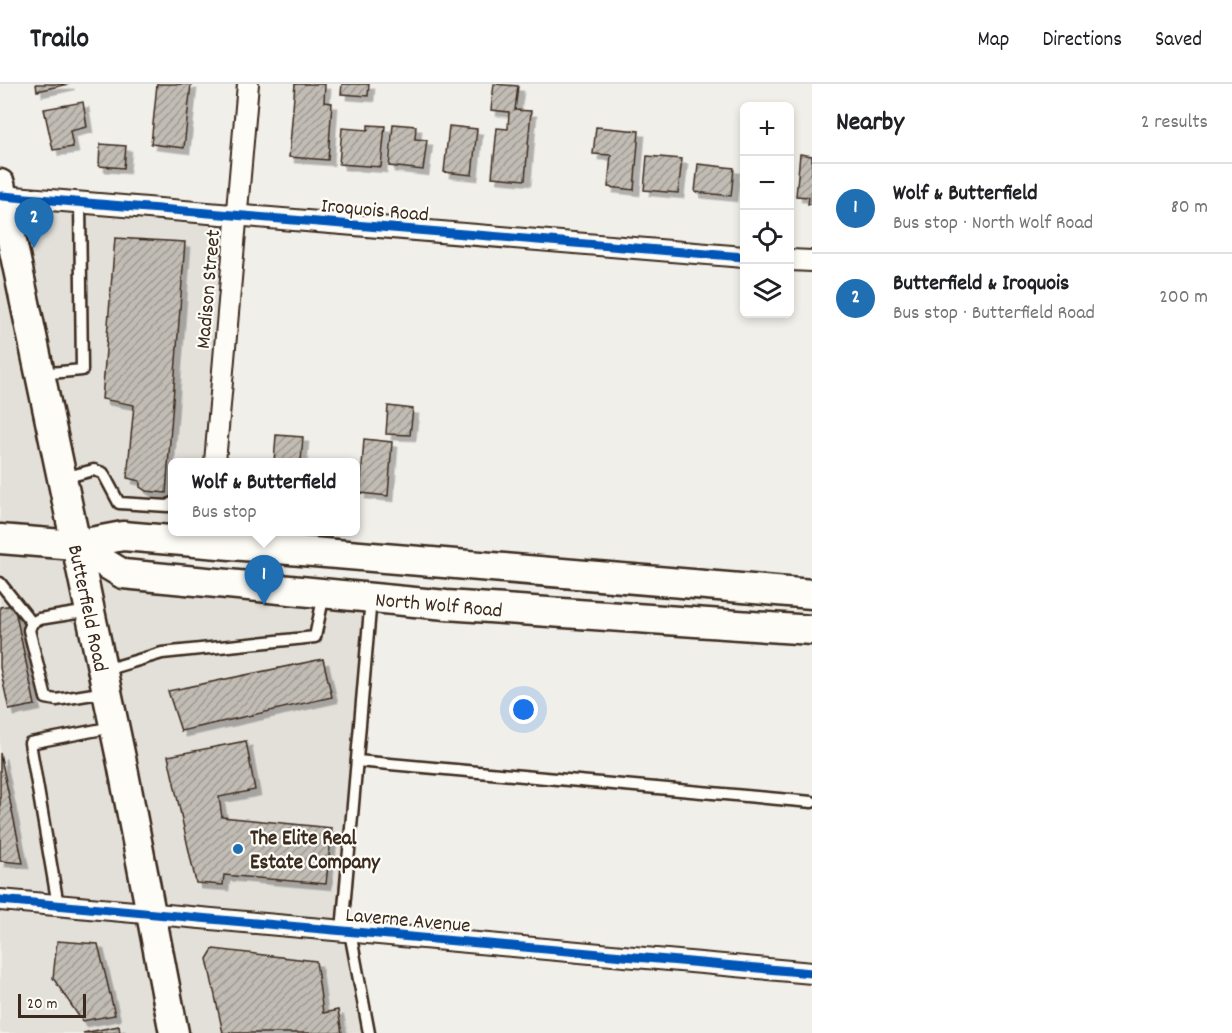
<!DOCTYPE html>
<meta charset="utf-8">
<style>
body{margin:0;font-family:Dekko,sans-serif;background:#f2f2f2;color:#202124}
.controls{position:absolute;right:18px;top:18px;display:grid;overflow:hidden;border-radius:9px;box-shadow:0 3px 9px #0003}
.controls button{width:54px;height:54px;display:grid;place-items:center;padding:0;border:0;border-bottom:2px solid #e0e0e0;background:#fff;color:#202124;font:30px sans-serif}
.scale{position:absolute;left:18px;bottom:15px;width:68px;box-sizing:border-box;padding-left:6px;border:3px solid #3b2a1e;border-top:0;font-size:16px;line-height:21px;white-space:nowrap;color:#3b2a1e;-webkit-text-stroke:4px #fdfcf7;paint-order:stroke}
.you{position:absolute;left:524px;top:626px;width:21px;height:21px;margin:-15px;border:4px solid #fff;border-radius:50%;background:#1a73e8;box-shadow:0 0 0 9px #1a73e833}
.badge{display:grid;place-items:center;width:39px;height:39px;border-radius:50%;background:#1f6fb2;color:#fff;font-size:20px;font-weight:700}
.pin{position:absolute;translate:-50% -50px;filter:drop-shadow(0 2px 3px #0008)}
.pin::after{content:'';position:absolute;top:32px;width:21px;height:18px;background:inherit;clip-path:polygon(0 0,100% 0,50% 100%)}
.popup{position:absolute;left:168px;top:374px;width:192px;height:78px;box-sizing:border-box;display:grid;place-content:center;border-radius:9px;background:#fff;filter:drop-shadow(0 2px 4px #0005);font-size:20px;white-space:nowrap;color:#757577}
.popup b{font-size:22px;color:#202124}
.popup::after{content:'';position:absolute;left:50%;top:100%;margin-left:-12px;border:12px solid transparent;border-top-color:#fff}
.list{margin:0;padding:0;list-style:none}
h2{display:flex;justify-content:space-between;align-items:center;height:78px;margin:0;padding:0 24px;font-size:26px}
h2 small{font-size:20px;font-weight:400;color:#757577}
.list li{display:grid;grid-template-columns:39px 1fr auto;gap:18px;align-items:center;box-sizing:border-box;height:90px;padding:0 24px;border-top:2px solid #e0e0e0}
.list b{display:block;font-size:22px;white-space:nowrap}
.list p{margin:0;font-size:20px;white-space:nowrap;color:#757577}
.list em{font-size:20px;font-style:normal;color:#757577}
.icon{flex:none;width:33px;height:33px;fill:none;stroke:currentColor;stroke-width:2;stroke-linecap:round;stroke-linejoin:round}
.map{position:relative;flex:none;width:812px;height:949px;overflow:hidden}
header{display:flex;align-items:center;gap:36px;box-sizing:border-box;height:84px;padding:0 30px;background:#fff;border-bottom:2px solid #e0e0e0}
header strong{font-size:28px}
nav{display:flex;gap:33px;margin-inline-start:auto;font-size:21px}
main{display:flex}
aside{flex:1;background:#fff}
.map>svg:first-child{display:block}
.built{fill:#e3e0da}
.building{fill:url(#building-hatch);stroke:#3b2a1e;stroke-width:1.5;filter:url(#shadow)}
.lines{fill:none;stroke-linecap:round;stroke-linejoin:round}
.service-casing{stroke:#3b2a1e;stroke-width:15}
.minor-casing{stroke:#3b2a1e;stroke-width:24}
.secondary-casing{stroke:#3b2a1e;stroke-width:33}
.service{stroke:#fdfcf7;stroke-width:10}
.minor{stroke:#fdfcf7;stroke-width:20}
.secondary{stroke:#fdfcf7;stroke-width:28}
.cycleway-casing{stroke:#fdfcf7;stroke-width:13}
.cycleway{stroke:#0057b8;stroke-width:9}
.poi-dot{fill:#1f6fb2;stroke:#fdfcf7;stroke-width:2}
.labels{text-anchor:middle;stroke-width:4.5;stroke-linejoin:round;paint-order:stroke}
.street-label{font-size:21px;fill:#3b2a1e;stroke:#fdfcf7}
.poi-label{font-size:21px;font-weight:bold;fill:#3b2a1e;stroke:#fdfcf7;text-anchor:start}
</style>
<header>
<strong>Trailo</strong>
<nav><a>Map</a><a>Directions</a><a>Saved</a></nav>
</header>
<main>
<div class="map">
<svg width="812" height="949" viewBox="0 0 812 949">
<defs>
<pattern id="building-hatch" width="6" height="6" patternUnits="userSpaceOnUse" patternTransform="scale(1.5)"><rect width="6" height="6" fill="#c1bcb4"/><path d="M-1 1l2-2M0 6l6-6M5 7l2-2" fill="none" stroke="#9e9992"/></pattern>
<filter id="shadow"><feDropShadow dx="5.5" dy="5.5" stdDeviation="0" flood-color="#0004"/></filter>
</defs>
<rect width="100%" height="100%" fill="#f1efea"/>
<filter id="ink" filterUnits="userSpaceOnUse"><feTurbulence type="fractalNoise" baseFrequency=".0167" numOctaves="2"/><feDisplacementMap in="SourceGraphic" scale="12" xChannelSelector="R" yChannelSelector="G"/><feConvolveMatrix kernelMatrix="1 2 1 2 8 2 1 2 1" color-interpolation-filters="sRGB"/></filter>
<g filter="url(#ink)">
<g class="built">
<path d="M7,113L233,135L218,378H172V448L80,454Z"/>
<path d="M0,127L67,455L0,448Z"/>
<path d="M0,460L69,466L173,949H0Z"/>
<path d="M82,472L375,519L347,835H353L373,949H183Z"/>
</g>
<g class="building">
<path d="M36,0H69L37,7Z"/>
<path d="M157,0H191L184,64L151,60Z"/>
<path d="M295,0H325L324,18L332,19L328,76L289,73Z"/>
<path d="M342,0H369L368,12L341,10Z"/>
<path d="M494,0L518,2L515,26L531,27L525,96L492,93L497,44L508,45L509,28L491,26Z"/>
<path d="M83,18L87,43L70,47L73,63L53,66L44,25Z"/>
<path d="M393,40L416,42L415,55L427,56L423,86L389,82Z"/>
<path d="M368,41L385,42L381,83L339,80L342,44L368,46Z"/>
<path d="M449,42L477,45L472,91L444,88Z"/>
<path d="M596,43L639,47L634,106L608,103L611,71L593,70Z"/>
<path d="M100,60L126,62L124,84L99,82Z"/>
<path d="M800,70L812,72V120H808L809,113L796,112Z"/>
<path d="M647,72L682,75L678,109L644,106Z"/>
<path d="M698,80L734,84L731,112L695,108Z"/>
<path d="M115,154L185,158L166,409L146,407L140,403V397L127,394L134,321L102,315Z"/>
<path d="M388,322L413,325L410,351L386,350Z"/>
<path d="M276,351L303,353L301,378H274Z"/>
<path d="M364,355L392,358L388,412L360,409Z"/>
<path d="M14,521L35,621L9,626L0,584V523Z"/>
<path d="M323,575L332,613L181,647L168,607Z"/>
<path d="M246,657L255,706L219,713L222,733L332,744L326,800L224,791L223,801L196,799L168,672Z"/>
<path d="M0,669L23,779L0,777Z"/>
<path d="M57,857L98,860L115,931L82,937L53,894Z"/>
<path d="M213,865L316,877L323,929L338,926L342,949H223L207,875Z"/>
<path d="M119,942L120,949H83Z"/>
</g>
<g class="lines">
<defs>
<g id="service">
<path d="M40,290L82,286L80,118"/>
<path d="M63,394L94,386L103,389L119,419L168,422L172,419"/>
<path d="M0,499L32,539"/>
<path d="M89,527L39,535L32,539L29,546L46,614L56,616L106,608"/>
<path d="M105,586L162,569L315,553L324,510"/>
<path d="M357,677L812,718"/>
<path d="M58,821L30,659L113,643"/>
<path d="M342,847L371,514"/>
<path d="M350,848L369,949"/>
</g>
<g id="minor">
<path d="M2,112L744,173"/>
<path d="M790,176L812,177"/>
<path d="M215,378L248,0"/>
<path d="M0,816L812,889"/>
</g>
<g id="secondary">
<path d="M0,100L122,679L174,949"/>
<path d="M0,455L75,461L123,452L812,510"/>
<path d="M75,461L123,490L446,521L812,546"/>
</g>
</defs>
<use href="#service" class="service-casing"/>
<use href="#minor" class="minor-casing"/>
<use href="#secondary" class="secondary-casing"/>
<use href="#service" class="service"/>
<use href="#minor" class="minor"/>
<use href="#secondary" class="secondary"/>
<defs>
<g id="cycleway">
<path d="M2,112L744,173"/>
<path d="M0,816L812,889"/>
</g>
</defs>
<use href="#cycleway" class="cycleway-casing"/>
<use href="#cycleway" class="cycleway"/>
</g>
</g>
<circle class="poi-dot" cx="238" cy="765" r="6"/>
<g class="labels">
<g class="street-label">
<text transform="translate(375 125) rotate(5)" y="7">Iroquois Road</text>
<text transform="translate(207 205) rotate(-85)" y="7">Madison Street</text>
<text transform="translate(439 520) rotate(5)" y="7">North Wolf Road</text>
<text transform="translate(89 524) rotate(78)" y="7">Butterfield Road</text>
<text transform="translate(408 835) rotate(5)" y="7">Laverne Avenue</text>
</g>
<g class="poi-label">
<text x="250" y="760">The Elite Real<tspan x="250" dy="24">Estate Company</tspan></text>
</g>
</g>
</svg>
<div class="controls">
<button>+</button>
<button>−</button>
<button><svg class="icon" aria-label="locate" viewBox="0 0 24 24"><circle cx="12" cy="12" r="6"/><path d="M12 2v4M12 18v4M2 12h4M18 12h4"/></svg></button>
<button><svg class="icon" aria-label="layers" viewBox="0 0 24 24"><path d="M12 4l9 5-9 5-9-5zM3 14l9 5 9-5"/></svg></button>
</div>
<div class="scale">20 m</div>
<div class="you"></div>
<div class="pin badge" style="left:264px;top:521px">1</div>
<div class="popup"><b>Wolf &amp; Butterfield</b>Bus stop</div>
<div class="pin badge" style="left:34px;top:164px">2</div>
</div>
<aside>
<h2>Nearby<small>2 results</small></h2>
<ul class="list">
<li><span class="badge">1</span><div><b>Wolf &amp; Butterfield</b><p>Bus stop · North Wolf Road</p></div><em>80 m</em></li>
<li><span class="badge">2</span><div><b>Butterfield &amp; Iroquois</b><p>Bus stop · Butterfield Road</p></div><em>200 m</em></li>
</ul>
</aside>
</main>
